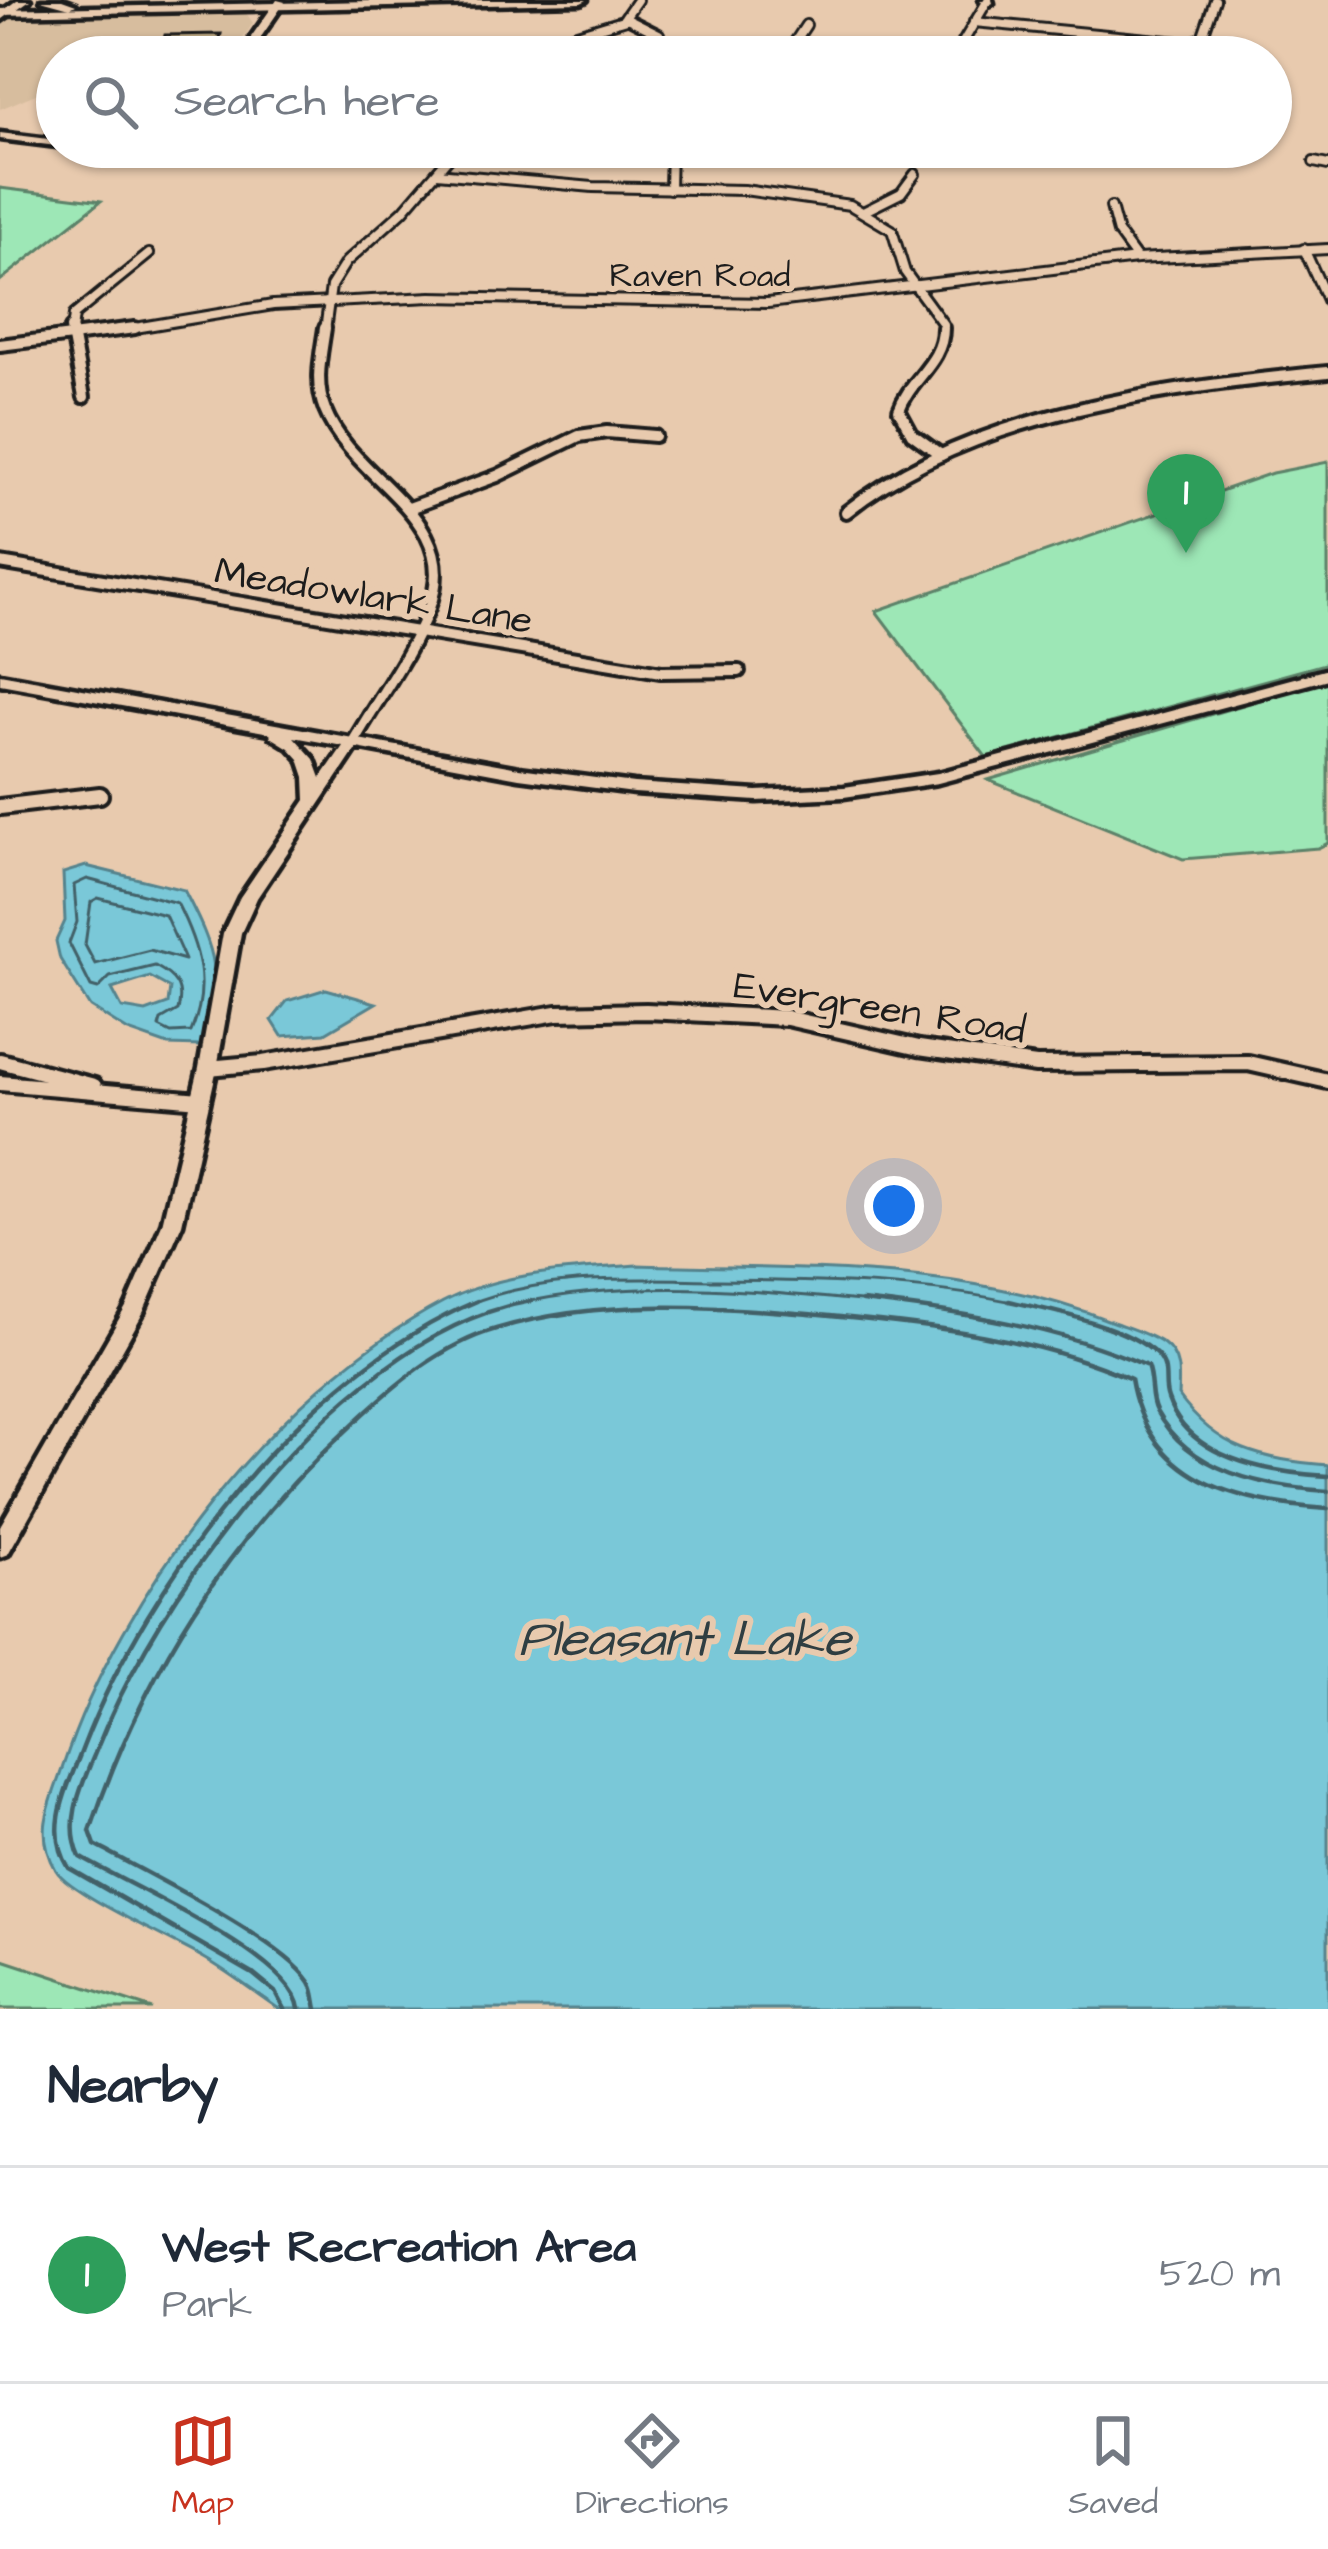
<!DOCTYPE html>
<style>
body{margin:0;font-family:"Architects Daughter",sans-serif;background:#f2f2f3;color:#1f2937}
.you{position:absolute;left:894px;top:1206px;width:42px;height:42px;margin:-30px;border:9px solid #fff;border-radius:50%;background:#1a73e8;box-shadow:0 0 0 18px #1a73e833}
.badge{display:grid;place-items:center;width:78px;height:78px;border-radius:50%;background:#c8321e;color:#fff;font-size:39px;font-weight:700}
.pin{position:absolute;translate:-50% -99px;filter:drop-shadow(0 3px 6px #0008)}
.pin::after{content:'';position:absolute;top:63px;width:42px;height:36px;background:inherit;clip-path:polygon(0 0,100% 0,50% 100%)}
.list{margin:0;padding:0;list-style:none}
h2{display:flex;justify-content:space-between;align-items:center;height:156px;margin:0;padding:0 48px;font-size:51px}
h2 small{font-size:39px;font-weight:400;color:#747a83}
.list li{display:grid;grid-template-columns:78px 1fr auto;gap:36px;align-items:center;box-sizing:border-box;height:216px;padding:0 48px;border-top:3px solid #e0e1e3}
.list b{display:block;font-size:45px;white-space:nowrap}
.list p{margin:0;font-size:39px;white-space:nowrap;color:#747a83}
.list em{font-size:39px;font-style:normal;color:#747a83}
.icon{flex:none;width:66px;height:66px;fill:none;stroke:currentColor;stroke-width:2;stroke-linecap:round;stroke-linejoin:round}
.map{position:relative;flex:none;width:1328px;height:2009px;overflow:hidden}
.search{position:absolute;background:#fff;box-shadow:0 3px 9px #0004;left:36px;right:36px;top:36px;height:132px;display:flex;align-items:center;gap:30px;box-sizing:border-box;padding:0 42px;border-radius:66px;color:#747a83;font-size:45px}
.sheet{height:372px;background:#fff}
nav{display:flex;justify-content:space-around;align-items:center;box-sizing:border-box;height:168px;border-top:3px solid #e0e1e3;background:#fff;font-size:33px;color:#747a83}
nav a{display:grid;justify-items:center;gap:6px}
nav .on{color:#c8321e}
.map>svg:first-child{display:block}
.built{fill:#d7bd9e}
.green{fill:#9de7b6;stroke:#5c8269;stroke-width:3}
.water{fill:#7ac8d8;stroke:#54838d;stroke-width:3;fill-rule:evenodd}
.lines{fill:none;stroke-linecap:round;stroke-linejoin:round}
.shore-far1{stroke:#426167;stroke-width:3}
.shore{stroke:#426167;stroke-width:4.5}
.building{fill:#bda882;stroke:#1c1c1c;stroke-width:3}
.minor-far2-casing{stroke:#1c1c1c;stroke-width:14}
.minor-far1-casing{stroke:#1c1c1c;stroke-width:18}
.minor-casing{stroke:#1c1c1c;stroke-width:22}
.tertiary-casing{stroke:#1c1c1c;stroke-width:9}
.secondary-casing{stroke:#1c1c1c;stroke-width:9}
.primary-casing{stroke:#1c1c1c;stroke-width:9}
.minor-far2{stroke:#e8caae;stroke-width:8}
.minor-far1{stroke:#e8caae;stroke-width:10}
.minor{stroke:#e8caae;stroke-width:14}
.tertiary{fill:#e8caae;fill-rule:evenodd}
.secondary{fill:#e8caae;fill-rule:evenodd}
.primary{fill:#e8caae;fill-rule:evenodd}
.labels{text-anchor:middle;stroke-width:12;stroke-linejoin:round;paint-order:stroke}
.far-street-label{font-size:33px;fill:#1c1c1c;stroke:#e8caae}
.street-label{font-size:39px;fill:#1c1c1c;stroke:#e8caae}
.near-water-label{font-size:51px;font-style:italic;fill:#2f3e42;stroke:#e8caae}
</style>
<div class="map">
<svg width="1328" height="2009" viewBox="0 0 1328 2009">
<rect width="100%" height="100%" fill="#e8caae"/>
<filter id="ink" filterUnits="userSpaceOnUse"><feTurbulence type="fractalNoise" baseFrequency=".00833" numOctaves="2"/><feDisplacementMap in="SourceGraphic" scale="24" xChannelSelector="R" yChannelSelector="G"/><feConvolveMatrix kernelMatrix="1 2 1 2 8 2 1 2 1" color-interpolation-filters="sRGB"/></filter>
<g filter="url(#ink)">
<path class="built" d="M246,13L253,23L241,42L243,53L57,57V85L0,109V25L7,20L26,15Z"/>
<g class="green">
<path d="M0,188L95,200L101,201L0,281Z"/>
<path d="M1328,462V663L986,757L876,611L1272,473Z"/>
<path d="M1328,680V843L1318,848L1183,859L988,780Z"/>
<path d="M0,1959L152,2009H0Z"/>
</g>
<g class="water">
<path d="M86,866L184,890C217,954 225,976 200,1046L168,1045L128,1031L90,1007L60,959L56,941L65,921L63,873ZM150,977L170,988L168,1004L146,1012L122,1008L112,989Z"/>
<path d="M326,989L376,1003L325,1033L282,1036L272,1020L287,1001Z"/>
<path d="M638,1265C795,1270 965,1262 1113,1322C1129,1328 1150,1334 1164,1344C1181,1357 1179,1376 1178,1395C1218,1451 1262,1459 1328,1465V2009H279C254,1992 230,1973 204,1958C175,1941 69,1893 56,1870C34,1832 50,1805 63,1766C121,1591 277,1389 443,1302C502,1271 573,1270 638,1265Z"/>
</g>
<g class="lines">
<g class="shore-far1">
<path d="M87,879L177,903C199,947 211,985 191,1032L171,1033L159,1027L161,1020L178,1010C184,987 175,977 155,966L110,977L98,989L91,987L69,943L77,922L74,885Z"/>
<path d="M98,898L165,915L185,960L150,950L95,964L85,945L91,902Z"/>
<path d="M469,1304C547,1273 635,1279 717,1280C820,1281 922,1282 1022,1304"/>
<path d="M517,1304C638,1276 769,1292 891,1304"/>
</g>
<g class="shore">
<path d="M862,1301C961,1312 1055,1326 1147,1366C1153,1381 1149,1398 1156,1411C1190,1473 1265,1487 1328,1491"/>
<path d="M1009,1301C1049,1310 1128,1326 1157,1355C1171,1369 1162,1384 1168,1399C1189,1461 1273,1473 1328,1476"/>
<path d="M284,2009L275,1992L253,1974L69,1868C44,1828 68,1787 83,1747C148,1578 306,1372 477,1301"/>
<path d="M299,2009C294,1958 126,1884 80,1857C64,1822 81,1787 95,1753C150,1615 264,1459 383,1370C427,1337 478,1310 531,1301"/>
<path d="M317,2009C315,2000 315,1990 310,1982C283,1940 144,1872 95,1845L90,1831C143,1671 229,1538 353,1424C393,1386 441,1345 496,1329C601,1297 722,1306 830,1316C934,1326 1034,1337 1131,1379C1148,1481 1237,1503 1328,1509"/>
</g>
</g>
<path class="building" d="M221,34L217,50L161,51L165,35Z"/>
<g class="lines">
<defs>
<g id="minor-far2">
<path d="M637,0L625,17L659,34L645,57"/>
<path d="M974,22L1189,43L1202,38L1215,0"/>
<path d="M521,57L505,41H554L626,19"/>
<path d="M536,57L545,53L539,43"/>
<path d="M785,57L806,25"/>
<path d="M954,57L988,0"/>
<path d="M1314,162L1328,165"/>
<path d="M437,173L593,187L744,190L850,205L892,230L905,272L943,324V331"/>
<path d="M670,189L671,147"/>
<path d="M1111,207L1118,233L1137,259"/>
<path d="M865,211L901,193L915,174"/>
<path d="M1304,249L1328,302"/>
<path d="M72,331L74,315L149,254"/>
<path d="M117,331L273,305L431,297L768,303L1137,259L1328,249"/>
<path d="M325,331L331,286L346,262L403,211L458,147"/>
</g>
<g id="minor-far1">
<path d="M71,328L84,397"/>
<path d="M325,328C321,356 314,383 325,410C353,482 465,516 429,608C411,655 377,700 352,744"/>
<path d="M0,345L135,328"/>
<path d="M941,455L912,434L899,410C910,379 943,363 943,328"/>
<path d="M409,508L497,476L579,436L607,432L655,436"/>
<path d="M846,512C972,411 1172,387 1328,372"/>
<path d="M0,563L661,672L739,671"/>
</g>
<g id="minor">
<path d="M0,807L100,795"/>
<path d="M0,1061L94,1086"/>
<path d="M208,1068L263,1063L557,1013L646,1011L787,1018L919,1048L1036,1065L1248,1063L1328,1081"/>
<path d="M0,1083L200,1100"/>
</g>
<g id="tertiary">
<path d="M277,0L285,2L261,37L262,57H252L251,37Z"/>
<path d="M0,133L57,140V146L0,139Z"/>
<path d="M1328,669V679L938,783L844,797L757,801L634,793L519,778L357,748L257,898L241,933L217,1068L182,1224L143,1313L8,1554L0,1557V1526L127,1305L162,1224L199,1068L223,933L240,897L306,800L305,777L299,759L289,748L271,737L270,733L0,684V674L519,768L634,783L757,791L844,787L938,773ZM294,737L343,746L321,778L314,759Z"/>
</g>
<g id="secondary">
<path d="M418,0H587L581,3L0,15V9Z"/>
<path d="M980,0H992L993,3L987,6Z"/>
</g>
<g id="primary">
<path d="M17,0H30L0,21V13Z"/>
<path d="M41,0H62L76,5L70,8Z"/>
</g>
</defs>
<use href="#minor-far2" class="minor-far2-casing"/>
<use href="#minor-far1" class="minor-far1-casing"/>
<use href="#minor" class="minor-casing"/>
<use href="#tertiary" class="tertiary-casing"/>
<use href="#secondary" class="secondary-casing"/>
<use href="#primary" class="primary-casing"/>
<use href="#minor-far2" class="minor-far2"/>
<use href="#minor-far1" class="minor-far1"/>
<use href="#minor" class="minor"/>
<use href="#tertiary" class="tertiary"/>
<use href="#secondary" class="secondary"/>
<use href="#primary" class="primary"/>
</g>
</g>
<g class="labels">
<g class="far-street-label">
<text x="700" y="286">Raven Road</text>
</g>
<g class="street-label">
<text transform="translate(374 594) rotate(9)" y="14">Meadowlark Lane</text>
<text transform="translate(880 1006) rotate(9)" y="14">Evergreen Road</text>
</g>
<g class="near-water-label">
<text x="685" y="1655">Pleasant Lake</text>
</g>
</g>
</svg>
<div class="you"></div>
<div class="pin badge" style="left:1186px;top:553px;background:#2e9e5b">1</div>
<div class="search"><svg class="icon" aria-label="search" viewBox="0 0 24 24"><circle cx="10" cy="10" r="6"/><path d="M15 15l6 6"/></svg>Search here</div>
</div>
<section class="sheet">
<h2>Nearby<small></small></h2>
<ul class="list">
<li><span class="badge" style="background:#2e9e5b">1</span><div><b>West Recreation Area</b><p>Park</p></div><em>520 m</em></li>
</ul>
</section>
<nav>
<a class="on"><svg class="icon" aria-label="map" viewBox="0 0 24 24"><path d="M3 6l6-2 6 2 6-2v14l-6 2-6-2-6 2zM9 4v14M15 6v14"/></svg>Map</a>
<a><svg class="icon" aria-label="directions" viewBox="0 0 24 24"><path d="M12 3l9 9-9 9-9-9zM9 14v-3h6M13 9l2 2-2 2"/></svg>Directions</a>
<a><svg class="icon" aria-label="saved" viewBox="0 0 24 24"><path d="M7 4h10v16l-5-4-5 4z"/></svg>Saved</a>
</nav>
